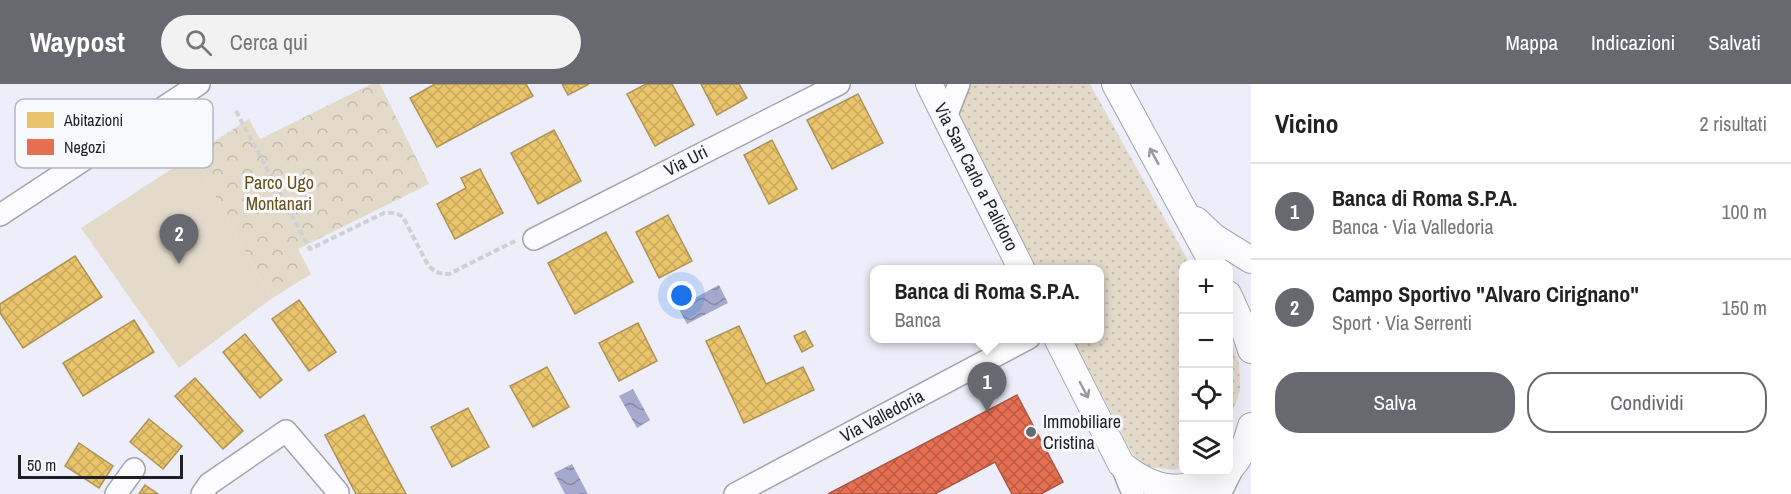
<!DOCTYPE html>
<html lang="it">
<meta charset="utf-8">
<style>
body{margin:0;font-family:"Archivo Narrow",sans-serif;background:#f2f2f2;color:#222}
.controls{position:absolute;right:18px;bottom:18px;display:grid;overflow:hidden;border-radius:12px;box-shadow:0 6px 24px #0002}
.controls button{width:54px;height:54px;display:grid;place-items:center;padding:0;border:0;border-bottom:2px solid #e0e0e0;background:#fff;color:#222;font:30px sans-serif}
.scale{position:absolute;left:18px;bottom:15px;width:165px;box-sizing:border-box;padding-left:6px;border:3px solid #1f2027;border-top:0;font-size:16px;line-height:21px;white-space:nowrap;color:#1f2027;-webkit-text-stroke:4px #f8f9fd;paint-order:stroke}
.you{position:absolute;left:682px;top:212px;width:21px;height:21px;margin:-15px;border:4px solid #fff;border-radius:50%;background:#1a73e8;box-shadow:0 0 0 9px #1a73e833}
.badge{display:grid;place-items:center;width:39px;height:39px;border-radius:50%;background:#676870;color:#fff;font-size:20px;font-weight:700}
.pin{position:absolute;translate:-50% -50px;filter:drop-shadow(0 2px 3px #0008)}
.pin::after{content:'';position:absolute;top:32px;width:21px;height:18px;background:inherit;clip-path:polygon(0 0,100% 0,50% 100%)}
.popup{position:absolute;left:870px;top:181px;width:234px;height:78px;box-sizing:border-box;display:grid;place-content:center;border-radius:12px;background:#fff;filter:drop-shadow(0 2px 4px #0005);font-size:20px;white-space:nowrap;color:#767676}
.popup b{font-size:22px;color:#222}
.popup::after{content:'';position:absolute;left:50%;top:100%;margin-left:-12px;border:12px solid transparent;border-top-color:#fff}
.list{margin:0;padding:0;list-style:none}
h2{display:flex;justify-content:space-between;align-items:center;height:78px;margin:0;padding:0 24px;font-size:26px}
h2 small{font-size:20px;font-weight:400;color:#767676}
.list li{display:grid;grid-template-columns:39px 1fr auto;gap:18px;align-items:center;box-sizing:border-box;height:96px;padding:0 24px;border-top:2px solid #e0e0e0}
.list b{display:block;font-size:22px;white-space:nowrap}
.list p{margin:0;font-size:20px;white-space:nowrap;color:#767676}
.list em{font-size:20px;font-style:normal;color:#767676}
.actions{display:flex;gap:12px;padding:18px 24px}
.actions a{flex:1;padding:14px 0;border:2px solid #676870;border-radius:24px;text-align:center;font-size:21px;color:#676870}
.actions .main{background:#676870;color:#fff}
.icon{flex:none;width:33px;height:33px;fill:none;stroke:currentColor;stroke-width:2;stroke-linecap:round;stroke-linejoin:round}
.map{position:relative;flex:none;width:1251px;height:410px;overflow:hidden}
header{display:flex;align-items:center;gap:36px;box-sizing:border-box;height:84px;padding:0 30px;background:#676870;color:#fff}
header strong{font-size:28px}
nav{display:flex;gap:33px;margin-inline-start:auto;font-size:21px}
.search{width:420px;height:54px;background:#f2f2f2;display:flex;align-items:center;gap:15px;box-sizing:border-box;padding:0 21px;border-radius:33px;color:#767676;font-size:22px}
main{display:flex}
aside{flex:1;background:#fff}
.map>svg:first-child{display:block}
.grass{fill:url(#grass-dots)}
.park{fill:url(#park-crowns)}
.garden{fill:#e3daca}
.water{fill:url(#water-waves)}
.homes{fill:url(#homes-cross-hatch);stroke:#ac9356;stroke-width:1.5}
.shops{fill:url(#shops-cross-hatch);stroke:#ab5744;stroke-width:1.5}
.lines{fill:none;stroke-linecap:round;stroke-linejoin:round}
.minor-casing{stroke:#a3a4ac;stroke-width:24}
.tertiary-casing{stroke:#a3a4ac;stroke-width:28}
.path{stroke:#d0d1d4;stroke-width:4;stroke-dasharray:6 3;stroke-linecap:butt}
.minor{stroke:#fcfcfe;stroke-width:21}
.tertiary{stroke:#fcfcfe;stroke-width:26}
.oneway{stroke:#99999d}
.poi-dot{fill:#676870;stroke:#f8f9fd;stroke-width:2}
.labels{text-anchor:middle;stroke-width:6;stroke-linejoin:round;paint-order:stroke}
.street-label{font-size:18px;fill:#1f2027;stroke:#f8f9fd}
.park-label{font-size:18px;fill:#675118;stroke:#f8f9fd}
.poi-label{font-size:18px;fill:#1f2027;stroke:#f8f9fd;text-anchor:start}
.key{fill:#f8f9fd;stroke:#b7b8bd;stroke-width:1.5}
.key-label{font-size:16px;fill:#1f2027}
</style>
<header>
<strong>Waypost</strong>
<div class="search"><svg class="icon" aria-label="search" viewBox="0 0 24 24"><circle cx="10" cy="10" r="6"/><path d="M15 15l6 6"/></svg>Cerca qui</div>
<nav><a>Mappa</a><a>Indicazioni</a><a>Salvati</a></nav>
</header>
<main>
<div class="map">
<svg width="1251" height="410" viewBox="0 0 1251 410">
<defs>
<pattern id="grass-dots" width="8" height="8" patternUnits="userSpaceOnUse" patternTransform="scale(1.5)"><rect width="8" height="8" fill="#e3daca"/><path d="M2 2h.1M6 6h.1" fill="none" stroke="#c2bbae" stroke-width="1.8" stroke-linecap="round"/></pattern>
<pattern id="park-crowns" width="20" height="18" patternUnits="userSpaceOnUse" patternTransform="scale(1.5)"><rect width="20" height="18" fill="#e3daca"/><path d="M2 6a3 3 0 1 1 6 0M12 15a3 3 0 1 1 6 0" fill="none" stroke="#c2bbae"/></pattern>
<pattern id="water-waves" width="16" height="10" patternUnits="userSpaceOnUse" patternTransform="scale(1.5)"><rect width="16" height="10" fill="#a5a9cc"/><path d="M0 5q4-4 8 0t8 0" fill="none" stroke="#8689a6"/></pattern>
<pattern id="homes-cross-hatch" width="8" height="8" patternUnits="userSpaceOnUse" patternTransform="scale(1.5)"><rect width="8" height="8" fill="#e9c46a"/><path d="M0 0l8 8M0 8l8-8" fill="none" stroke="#c7a85c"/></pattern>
<pattern id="shops-cross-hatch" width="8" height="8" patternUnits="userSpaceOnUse" patternTransform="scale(1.5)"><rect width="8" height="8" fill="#e76f51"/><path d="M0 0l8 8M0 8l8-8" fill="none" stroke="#bb5b43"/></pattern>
</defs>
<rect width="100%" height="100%" fill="#edeef9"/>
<g class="grass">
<path d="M941,0H1090L1190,180H1184L1183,383L1174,386L1143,382L1132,369L1073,255L1100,254V186L1037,185Z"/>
<path d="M1229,249L1239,280L1240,307L1229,338Z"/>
</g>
<path class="park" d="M371,0H380L429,100L298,165L311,190L271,215L193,71L249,35L260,55Z"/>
<path class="garden" d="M193,71L271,215L179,284L81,144Z"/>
<g class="water">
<path d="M719,201L728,219L687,240L678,223Z"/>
<path d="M633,305L650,336L637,344L619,312Z"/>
<path d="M572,380L588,410H565L554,389Z"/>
</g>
<g class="homes">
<path d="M435,0H526L533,12L437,63L410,14Z"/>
<path d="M562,0H589L568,11Z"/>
<path d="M646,0H672L694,41L655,62L627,10Z"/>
<path d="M701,0H739L747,14L717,31Z"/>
<path d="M858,10L883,59L832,85L807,36Z"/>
<path d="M554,46L581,97L538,120L511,69Z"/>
<path d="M772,56L797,105L769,120L744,71Z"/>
<path d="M480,85L503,129L455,155L437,120L466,104L461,94Z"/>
<path d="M668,131L692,177L659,194L636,148Z"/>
<path d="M606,148L633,198L575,230L548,179Z"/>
<path d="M75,172L102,213L23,264L0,229V220Z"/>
<path d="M299,216L336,268L309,287L272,235Z"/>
<path d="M134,236L154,268L83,312L63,279Z"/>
<path d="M638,239L657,277L619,297L599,259Z"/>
<path d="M739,242L766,300L803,283L814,306L744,339L706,257Z"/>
<path d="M805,247L813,262L802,268L794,252Z"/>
<path d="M245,250L282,296L260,314L223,268Z"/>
<path d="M547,283L569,323L533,343L510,302Z"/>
<path d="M195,294L243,347L223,365L175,312Z"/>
<path d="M468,324L489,363L452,383L431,343Z"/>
<path d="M364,331L406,410H356L325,351Z"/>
<path d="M149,335L182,362L163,385L130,358Z"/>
<path d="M79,359L113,382L99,404L65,382Z"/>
<path d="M145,401L158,410H139Z"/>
</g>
<path class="shops" d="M1017,311L1063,398L1041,410H1012L995,378L935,410H828Z"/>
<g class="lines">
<defs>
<g id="minor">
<path d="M946,33L959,0"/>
<path d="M0,131L199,0"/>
<path d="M534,155L839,0"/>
<path d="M1121,380L1133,410"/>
<path d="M116,410L134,385"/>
<path d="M202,410L209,400L286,347L338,408"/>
<path d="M735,410L1029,254"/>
<path d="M1220,410L1234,382"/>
</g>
<g id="tertiary">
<path d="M929,0L1022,186"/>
<path d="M1115,0L1213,180"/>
<path d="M1196,136L1214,153L1251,176"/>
<path d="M1228,210L1244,245L1251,266"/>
<path d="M1057,254L1121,380C1158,410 1186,410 1227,388"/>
<path d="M1228,386C1240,377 1247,357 1251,342"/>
</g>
</defs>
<use href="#minor" class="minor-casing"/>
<use href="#tertiary" class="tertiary-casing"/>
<path class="path" d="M236,27L310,165L384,129C392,128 397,129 403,133L428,181C434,188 439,190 449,190L515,157"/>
<use href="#minor" class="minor"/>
<use href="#tertiary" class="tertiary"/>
</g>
<defs><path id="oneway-shaft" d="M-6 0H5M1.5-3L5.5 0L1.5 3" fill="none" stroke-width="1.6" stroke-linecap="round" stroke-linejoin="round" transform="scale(1.5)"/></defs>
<g class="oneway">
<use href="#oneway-shaft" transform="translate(1154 72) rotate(-119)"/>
<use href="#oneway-shaft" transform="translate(1084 306) rotate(62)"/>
</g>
<circle class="poi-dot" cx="1031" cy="348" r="6"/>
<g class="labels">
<g class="street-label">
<text transform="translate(686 77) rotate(-27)" y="6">Via Uri</text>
<text transform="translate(976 93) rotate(63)" y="6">Via San Carlo a Palidoro</text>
<text transform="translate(882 332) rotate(-28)" y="6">Via Valledoria</text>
</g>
<g class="park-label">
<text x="279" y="105">Parco Ugo<tspan x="279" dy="21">Montanari</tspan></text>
</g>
<g class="poi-label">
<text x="1043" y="344">Immobiliare<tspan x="1043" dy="21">Cristina</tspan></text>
</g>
</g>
<rect x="15" y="15" width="198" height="69" rx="9" class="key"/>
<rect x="27" y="28" width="27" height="16" fill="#e9c46a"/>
<rect x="27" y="55" width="27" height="16" fill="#e76f51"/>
<g class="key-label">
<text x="64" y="42">Abitazioni</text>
<text x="64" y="69">Negozi</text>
</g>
</svg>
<div class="controls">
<button>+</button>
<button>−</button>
<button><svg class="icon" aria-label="locate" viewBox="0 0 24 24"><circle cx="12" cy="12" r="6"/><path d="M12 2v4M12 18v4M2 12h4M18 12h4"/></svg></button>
<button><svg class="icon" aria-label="layers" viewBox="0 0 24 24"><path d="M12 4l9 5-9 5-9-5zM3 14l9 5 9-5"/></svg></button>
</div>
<div class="scale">50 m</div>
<div class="you"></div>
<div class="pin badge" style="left:987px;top:328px">1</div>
<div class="popup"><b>Banca di Roma S.P.A.</b>Banca</div>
<div class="pin badge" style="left:179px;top:180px">2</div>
</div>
<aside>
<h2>Vicino<small>2 risultati</small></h2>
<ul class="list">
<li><span class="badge">1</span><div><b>Banca di Roma S.P.A.</b><p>Banca · Via Valledoria</p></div><em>100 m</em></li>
<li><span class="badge">2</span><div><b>Campo Sportivo &quot;Alvaro Cirignano&quot;</b><p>Sport · Via Serrenti</p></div><em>150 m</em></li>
</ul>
<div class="actions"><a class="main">Salva</a><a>Condividi</a></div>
</aside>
</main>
